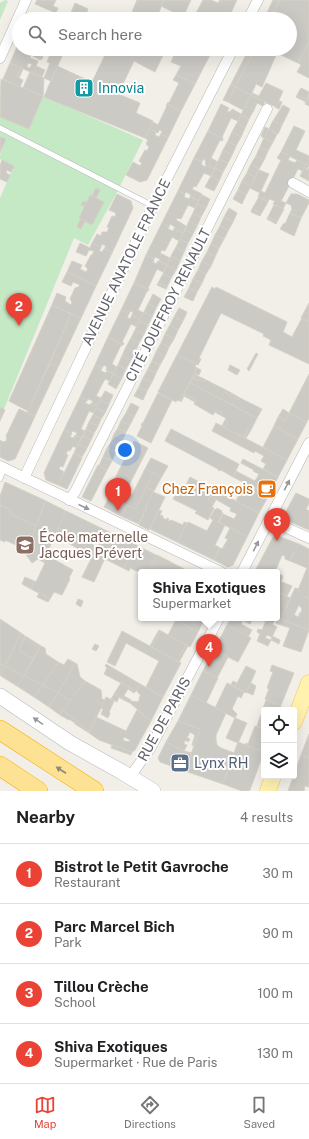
<!DOCTYPE html>
<meta charset="utf-8">
<style>
body{margin:0;font-family:"Public Sans",sans-serif;background:#f2f2f2;color:#202124}
.controls{position:absolute;right:12px;bottom:12px;display:grid;overflow:hidden;border-radius:4px;box-shadow:0 4px 16px #0002}
.controls button{width:36px;height:36px;display:grid;place-items:center;padding:0;border:0;border-bottom:1px solid #e0e0e0;background:#fff;color:#202124;font:20px sans-serif}
.you{position:absolute;left:125px;top:450px;width:14px;height:14px;margin:-10px;border:3px solid #fff;border-radius:50%;background:#1a73e8;box-shadow:0 0 0 6px #1a73e833}
.badge{display:grid;place-items:center;width:26px;height:26px;border-radius:50%;background:#ea4335;color:#fff;font-size:13px;font-weight:700}
.pin{position:absolute;translate:-50% -33px;filter:drop-shadow(0 1px 2px #0008)}
.pin::after{content:'';position:absolute;top:21px;width:14px;height:12px;background:inherit;clip-path:polygon(0 0,100% 0,50% 100%)}
.popup{position:absolute;left:138px;top:569px;width:142px;height:52px;box-sizing:border-box;display:grid;place-content:center;border-radius:4px;background:#fff;filter:drop-shadow(0 1px 3px #0005);font-size:13px;white-space:nowrap;color:#757577}
.popup b{font-size:15px;color:#202124}
.popup::after{content:'';position:absolute;left:50%;top:100%;margin-left:-8px;border:8px solid transparent;border-top-color:#fff}
.list{margin:0;padding:0;list-style:none}
h2{display:flex;justify-content:space-between;align-items:center;height:52px;margin:0;padding:0 16px;font-size:17px}
h2 small{font-size:13px;font-weight:400;color:#757577}
.list li{display:grid;grid-template-columns:26px 1fr auto;gap:12px;align-items:center;box-sizing:border-box;height:60px;padding:0 16px;border-top:1px solid #e0e0e0}
.list b{display:block;font-size:15px;white-space:nowrap}
.list p{margin:0;font-size:13px;white-space:nowrap;color:#757577}
.list em{font-size:13px;font-style:normal;color:#757577}
.icon{flex:none;width:22px;height:22px;fill:none;stroke:currentColor;stroke-width:2;stroke-linecap:round;stroke-linejoin:round}
.map{position:relative;flex:none;width:309px;height:791px;overflow:hidden}
.search{position:absolute;background:#fff;box-shadow:0 4px 16px #0002;left:12px;right:12px;top:12px;height:44px;display:flex;align-items:center;gap:10px;box-sizing:border-box;padding:0 14px;border-radius:22px;color:#757577;font-size:15px}
.sheet{height:292px;background:#fff}
nav{display:flex;justify-content:space-around;align-items:center;box-sizing:border-box;height:56px;border-top:1px solid #e0e0e0;background:#fff;font-size:11px;color:#757577}
nav a{display:grid;justify-items:center;gap:2px}
nav .on{color:#ea4335}
.map>svg:first-child{display:block}
.green{fill:#c5e8c5}
.building{fill:#cccac5;stroke:#d6d1c6;fill-rule:evenodd}
.lines{fill:none;stroke-linecap:round;stroke-linejoin:round}
.lane-casing{stroke:#b5b8bc;stroke-width:6}
.street-casing{stroke:#b5b8bc;stroke-width:11}
.secondary-casing{stroke:#b6babf;stroke-width:16}
.primary-casing{stroke:#f2c960;stroke-width:17}
.highway-casing{stroke:#f9ab00;stroke-width:20}
.lane{stroke:#fff;stroke-width:5}
.street{stroke:#fff;stroke-width:10}
.secondary{stroke:#fff;stroke-width:15}
.primary{stroke:#fff2af;stroke-width:16}
.highway{stroke:#fde293;stroke-width:19}
.oneway{fill:#979a9d}
.oneway2{fill:#8e8975}
.labels{text-anchor:middle;stroke-width:4;stroke-linejoin:round;paint-order:stroke}
.culture-label{font-size:14px;fill:#0d838f;stroke:#fff;text-anchor:start}
.street-label{font-size:14px;fill:#5f6368;stroke:#fff}
.food-label{font-size:14px;fill:#c56008;stroke:#fff;text-anchor:end}
.education-label{font-size:14px;fill:#785e54;stroke:#fff;text-anchor:start}
.service-label{font-size:14px;fill:#4e5e75;stroke:#fff;text-anchor:start}
</style>
<div class="map">
<svg width="309" height="791" viewBox="0 0 309 791">
<rect width="100%" height="100%" fill="#f1efe8"/>
<g class="green">
<path d="M5,0L8,1L0,20V3Z"/>
<path d="M43,96L143,140L116,194L88,245L74,238L4,409L0,407V198L14,166L0,159V155L6,139L0,137V117L29,129Z"/>
</g>
<g class="building">
<path d="M37,0H56L53,6L58,8L56,13L35,4Z"/>
<path d="M137,0H164L156,19H129Z"/>
<path d="M164,0H191L183,17L161,6Z"/>
<path d="M203,0H211L218,3L220,0H237L228,19H193Z"/>
<path d="M273,0H280L270,19H264Z"/>
<path d="M280,0H309V42L298,63L277,53L262,87L256,84L251,95L235,87L255,49H290V19H270Z"/>
<path d="M75,3L88,9L84,19L69,18Z"/>
<path d="M19,42V49H34L33,51L42,55L43,58L40,60L31,55L30,58L38,61L36,66L45,70L42,77L10,63ZM28,63L32,64L30,68L27,67Z"/>
<path d="M309,42V78L297,72L301,65L298,63Z"/>
<path d="M108,49H155L164,53L155,72L134,61L118,94L140,103L136,113L153,121L145,138L44,97L57,66L92,82Z"/>
<path d="M177,49H180L192,55L195,49H213L195,84L176,75L181,66L171,62Z"/>
<path d="M249,49H255L235,87L231,84Z"/>
<path d="M52,50L63,54L51,81L44,78L50,63L47,62Z"/>
<path d="M10,63L21,68L17,77L23,80L20,87L3,79Z"/>
<path d="M21,68L23,69L19,78L17,77Z"/>
<path d="M30,72L44,78L43,96L23,88Z"/>
<path d="M176,75L195,84L181,111L167,104L168,102L169,103L179,83L173,80Z"/>
<path d="M1,79L43,96L29,129L0,117Z"/>
<path d="M266,83L283,91L276,107L251,95L252,93L259,96Z"/>
<path d="M231,84L235,87L228,102L223,100Z"/>
<path d="M235,87L251,95L243,110L228,102Z"/>
<path d="M301,88L309,92L307,100L297,95Z"/>
<path d="M251,95L265,102L263,106L257,103L254,110L245,106Z"/>
<path d="M297,95L307,100L306,102L296,97Z"/>
<path d="M309,95V106L305,104Z"/>
<path d="M279,101L282,102L279,109L275,107Z"/>
<path d="M167,104L181,111L168,138L161,134L162,131L159,130L158,133L149,128L153,122L158,125L167,106H166Z"/>
<path d="M221,104L229,108L227,111L230,112L232,109L241,114L238,121L231,118L222,137L223,138V139L208,131Z"/>
<path d="M283,105L290,109L282,125L273,121Z"/>
<path d="M245,106L254,110L249,119L241,115Z"/>
<path d="M241,115L249,119L245,128L237,123Z"/>
<path d="M273,121L282,125L278,134L269,129Z"/>
<path d="M237,123L245,128L241,137L232,132Z"/>
<path d="M294,126L305,131L296,150L309,156V166L281,152Z"/>
<path d="M265,127L269,129L264,138L261,136Z"/>
<path d="M149,128L156,132L155,135L159,137L161,134L168,138L147,180L140,182L126,175L133,162L140,166L142,163L139,161L145,150L147,151L149,147L146,144L148,140L145,138Z"/>
<path d="M269,129L277,134L273,142L264,138Z"/>
<path d="M208,131L223,139L222,141L220,140L211,158L218,162L214,169L205,164L206,161L203,159L202,162L194,158Z"/>
<path d="M232,132L241,137L236,146L228,141Z"/>
<path d="M0,137L6,139L0,153Z"/>
<path d="M264,138L273,142L268,151L260,147Z"/>
<path d="M228,141L236,146L232,155L223,150Z"/>
<path d="M260,147L268,151L264,160L256,156Z"/>
<path d="M223,150L232,155L228,163L219,159Z"/>
<path d="M281,152L290,156L288,160L295,163L297,160L306,164L303,171L298,169L281,201L286,203L283,209L273,204L275,201L269,199L268,202L258,196L261,191L265,193L281,160L277,158Z"/>
<path d="M256,156L264,160L259,169L251,164Z"/>
<path d="M194,158L202,162L201,164L205,167L206,165L214,169L211,176L204,173L196,187L194,186L192,189L202,194L199,201L190,197L191,195L186,192L185,194L178,191Z"/>
<path d="M219,159L228,163L223,172L215,168Z"/>
<path d="M2,160L14,166L11,172L7,170L6,173L10,175L7,182L0,179V166Z"/>
<path d="M251,164L259,169L255,177L247,173Z"/>
<path d="M306,164L309,166L306,170H308L309,168V181L300,176Z"/>
<path d="M215,168L223,172L219,181L211,176Z"/>
<path d="M259,170L269,174L260,193L250,188Z"/>
<path d="M247,173L255,177L251,186L242,181Z"/>
<path d="M211,176L219,181L214,191L205,187Z"/>
<path d="M242,181L251,186L246,195L238,190Z"/>
<path d="M96,188L100,190L81,229L77,227L86,207L81,205L83,201L88,203Z"/>
<path d="M238,190L246,195L242,204L233,199Z"/>
<path d="M178,191L185,194L184,197L189,199L190,197L199,201L195,208L188,205L181,219L177,218L176,220L186,226L183,233L174,229L175,227L170,224L169,227L162,223Z"/>
<path d="M117,194L131,201L133,208L112,253L104,249L106,246L102,244L101,247L92,243L97,234L101,236L102,232H107L109,228L107,227L112,216L115,217L116,213L109,210Z"/>
<path d="M291,194H297L309,200V203L301,218L290,213L292,209L291,205L286,203Z"/>
<path d="M90,195L104,202L92,225L79,218Z"/>
<path d="M202,195L210,199L206,208L197,204Z"/>
<path d="M259,197L268,202L261,214L252,209Z"/>
<path d="M197,204L206,208L201,217L193,213Z"/>
<path d="M274,205L284,209L277,222L268,217Z"/>
<path d="M229,208L237,213L233,222L224,217Z"/>
<path d="M252,209L261,214L260,216L251,212Z"/>
<path d="M193,213L201,217L197,226L189,221Z"/>
<path d="M290,213L301,218L294,236L280,229L284,223L285,224Z"/>
<path d="M224,217L233,222L228,231L220,226Z"/>
<path d="M268,217L277,222L276,224L267,219Z"/>
<path d="M189,221L197,226L193,234L185,230Z"/>
<path d="M162,223L169,227L168,229L173,231L174,229L183,233L179,241L172,237L165,251L162,250L160,253L170,258L167,265L159,261L160,259L155,257L154,259L146,255Z"/>
<path d="M220,226L228,231L224,239L215,235Z"/>
<path d="M185,230L193,234L188,243L180,239Z"/>
<path d="M215,235L224,239L219,248L211,244Z"/>
<path d="M180,239L188,243L184,252L176,247Z"/>
<path d="M80,243L90,248L92,243L101,247L99,251L102,252L104,249L112,253L96,286L67,272L72,261L82,265L80,269L86,272L88,269L85,266L91,255H92L94,251L89,250L86,256L76,252Z"/>
<path d="M211,244L219,248L215,257L207,252Z"/>
<path d="M176,247L184,252L180,261L171,256Z"/>
<path d="M207,252L215,257L211,266L202,261Z"/>
<path d="M146,255L154,259L153,262L156,264L158,261L167,265L163,272L157,269L148,288L149,289V290L134,283Z"/>
<path d="M171,256L180,261L176,270L167,265Z"/>
<path d="M202,261L211,266L206,274L198,270Z"/>
<path d="M167,265L176,270L171,278L163,274Z"/>
<path d="M198,270L206,274L202,283L193,279Z"/>
<path d="M67,272L96,286L81,318L52,305L57,293L66,297L65,301L71,305L72,302L70,299L75,288L78,287L80,285L73,282L71,286L62,282Z"/>
<path d="M163,274L171,278L167,287L158,283Z"/>
<path d="M193,279L202,283L197,292L189,288Z"/>
<path d="M134,283L149,290L148,291H147L138,310L144,313L140,320L132,315L133,312L130,311L129,314L121,310Z"/>
<path d="M158,283L167,287L166,289L157,285Z"/>
<path d="M212,287L215,289L216,287L287,322L283,332L292,337L302,318L309,321V364L269,345L271,340L263,336L264,334L221,313L199,358L201,359L198,365L177,355Z"/>
<path d="M189,288L197,292L193,301L184,297Z"/>
<path d="M153,294L161,299L156,308L148,304Z"/>
<path d="M309,303V321L301,318Z"/>
<path d="M148,304L156,308L152,317L144,312Z"/>
<path d="M52,305L71,314L28,411L9,401Z"/>
<path d="M179,308L187,312L183,321L174,317Z"/>
<path d="M121,310L129,314L127,317L130,319L132,315L140,320L137,327L131,324L122,342L124,343L123,345L108,337Z"/>
<path d="M144,312L152,317L148,325L139,321Z"/>
<path d="M71,314L81,318L58,367L50,363Z"/>
<path d="M174,317L183,321L178,330L170,325Z"/>
<path d="M139,321L148,325L144,334L135,330Z"/>
<path d="M170,325L178,330L174,339L165,334Z"/>
<path d="M135,330L144,334L139,343L131,338Z"/>
<path d="M165,334L174,339L169,347L161,343Z"/>
<path d="M108,337L123,345L122,346L121,345L112,364L117,367L113,374L106,370L107,367L104,365L102,368L95,365Z"/>
<path d="M131,338L139,343L135,352L126,347Z"/>
<path d="M161,343L169,347L165,356L156,352Z"/>
<path d="M126,347L135,352L131,360L122,356Z"/>
<path d="M156,352L165,356L160,365L152,361Z"/>
<path d="M256,353L258,354L249,371L247,369Z"/>
<path d="M177,355L196,364L195,367L197,368L180,401L177,400L176,402L158,392Z"/>
<path d="M122,356L131,360L126,369L118,365Z"/>
<path d="M152,361L160,365L156,373L148,369Z"/>
<path d="M50,363L58,367L35,416L27,413Z"/>
<path d="M95,365L102,368L101,371L106,373L107,371L113,374L110,381L105,379L96,396L101,398L97,406L92,403L93,401L88,399L87,401L80,397Z"/>
<path d="M118,365L126,369L122,378L113,374Z"/>
<path d="M230,365L240,370L237,375L228,370Z"/>
<path d="M197,368L201,370L199,375L196,374L194,379L198,381L199,379L205,382L206,380L226,390L225,392L239,400L240,398L262,409L257,418L190,383Z"/>
<path d="M148,369L156,373L152,382L143,378Z"/>
<path d="M113,374L122,378L116,389L108,384Z"/>
<path d="M309,374V418L307,422L289,413Z"/>
<path d="M196,375L206,380L205,382L199,379L198,381L194,379Z"/>
<path d="M143,378L152,382L147,391L139,387Z"/>
<path d="M190,383L257,418L251,430L248,429L244,437L225,428L228,421L225,420L226,418L220,415L222,413L216,410L213,415L194,404L196,400L185,394L181,402L180,401Z"/>
<path d="M139,387L147,391L143,400L134,396Z"/>
<path d="M226,390L240,398L239,400L225,392Z"/>
<path d="M105,391L113,395L109,404L100,400Z"/>
<path d="M158,393L172,400L151,443L137,436L142,426L141,424L143,423Z"/>
<path d="M185,394L196,400L195,402L184,396Z"/>
<path d="M80,397L87,401L85,403L90,405L91,403L97,406L94,413L89,411L81,429L85,431L81,438L76,436L77,433L73,431L71,433L64,430Z"/>
<path d="M100,400L109,404L105,413L96,408Z"/>
<path d="M131,403L139,407L134,417L126,413Z"/>
<path d="M0,407L5,410L0,421Z"/>
<path d="M96,408L105,413L101,419L93,415Z"/>
<path d="M19,409L35,416L15,459L8,461L0,457V440L3,442L6,441L7,438L6,436Z"/>
<path d="M283,409L289,413L285,421L278,417Z"/>
<path d="M216,410L222,413L220,415L215,412Z"/>
<path d="M126,413L134,417L130,425L121,421Z"/>
<path d="M289,413L307,422L298,439L274,426L278,417L285,421Z"/>
<path d="M93,415L101,419L98,426L89,422Z"/>
<path d="M225,420L228,421L225,428L222,426Z"/>
<path d="M121,421L130,425L126,432L118,428Z"/>
<path d="M89,422L98,426L94,433L86,429Z"/>
<path d="M216,423L287,460L278,477L263,469L266,464L261,461L264,456L255,451L254,453L212,431Z"/>
<path d="M274,426L298,439L287,460L263,447Z"/>
<path d="M118,428L126,432L123,439L114,434Z"/>
<path d="M86,429L94,433L91,440L83,436Z"/>
<path d="M171,429L239,464L233,477L221,470L219,471L218,469L165,441Z"/>
<path d="M248,429L251,430L246,438L244,437Z"/>
<path d="M64,430L72,433L70,437L74,438L75,435L81,438L76,448L73,446L70,451L68,450L66,454L68,455L63,467L60,466L59,469L64,472L58,485L46,480L44,473Z"/>
<path d="M114,434L123,439L119,446L111,442Z"/>
<path d="M83,436L91,440L87,448L78,444Z"/>
<path d="M134,441L148,448L126,491L112,484Z"/>
<path d="M111,442L119,446L116,452L107,448Z"/>
<path d="M78,444L87,448L82,457L74,453Z"/>
<path d="M107,448L116,452L112,461L103,457Z"/>
<path d="M74,453L82,458L67,489L58,485Z"/>
<path d="M103,457L112,461L107,470L99,466Z"/>
<path d="M151,458L168,466L161,478L145,469Z"/>
<path d="M243,459L278,477L269,495L233,477L236,471L255,481L259,474L253,471L254,470L241,463Z"/>
<path d="M98,465L107,470L91,501L82,497Z"/>
<path d="M145,469L153,473L136,509L127,505Z"/>
<path d="M153,473L161,478L154,491L146,487Z"/>
<path d="M190,477L259,513L247,537L219,522L223,514L234,519L237,514L230,511L231,508L210,496L208,500L214,503L212,507L214,508L208,520L195,513L197,511L173,499L181,485L185,487Z"/>
<path d="M5,482L46,501L36,526L10,514L11,510L0,505V496Z"/>
<path d="M245,483L269,495L259,513L236,501Z"/>
<path d="M146,487L154,491L146,506L147,507L139,524L121,516L127,505L136,509Z"/>
<path d="M120,489L132,495L121,516L104,507L111,494L116,496Z"/>
<path d="M153,492L165,497L149,530L139,525L147,507L146,506Z"/>
<path d="M296,493L309,499V504L306,509L309,511V530L286,520L284,515Z"/>
<path d="M210,496L216,500L214,503L208,500Z"/>
<path d="M46,501L66,511L43,562L38,559L32,563L25,553Z"/>
<path d="M0,505L11,510L10,514L36,526L27,550L5,540V542L0,540Z"/>
<path d="M217,508L222,511L221,512L223,513L218,522L225,525L215,545L220,548L214,560L177,542L188,522L207,531L213,520L210,518L215,509L216,510Z"/>
<path d="M159,510L162,511L160,515L163,516V518L166,520L167,518L169,519L168,521H170L171,520L183,525L184,522L187,523L177,542L150,529Z"/>
<path d="M66,511L107,531L100,543L98,542L92,544L97,548L93,555L87,551L81,535L78,534L67,538L65,531L58,528Z"/>
<path d="M58,528L65,531L70,544L55,536Z"/>
<path d="M230,528L247,537L233,565L228,567L214,560L220,548L222,549L228,539L225,538Z"/>
<path d="M107,531L138,546L123,568L105,559L106,556L95,551Z"/>
<path d="M78,534L81,535L87,551L93,555L92,557L70,544L67,538Z"/>
<path d="M278,536L299,544L295,553H293L290,561L285,559V556L282,555L275,572L255,571L273,537Z"/>
<path d="M299,544L309,549V599L303,595L298,590L307,568L290,561Z"/>
<path d="M138,546L156,555L148,572H141V573L130,568L129,571L123,568Z"/>
<path d="M95,551L106,556L94,582L82,577Z"/>
<path d="M46,555L73,570L69,578L70,579L62,595L54,592L50,599L31,589L34,581L36,582L45,563L43,562Z"/>
<path d="M156,555L159,556L151,572H148Z"/>
<path d="M159,556L190,572H151Z"/>
<path d="M277,573L283,576L281,582L277,580Z"/>
<path d="M25,577L34,581L31,589L22,584Z"/>
<path d="M277,580L292,586L287,596L277,591Z"/>
<path d="M295,588L299,589L305,597L309,599V630L281,619ZM299,605L302,609L301,613H299V617L294,615Z"/>
<path d="M277,591L290,598L283,615L277,612Z"/>
<path d="M39,593L50,599L48,602L37,597Z"/>
<path d="M78,599L83,601L81,607L76,604Z"/>
<path d="M277,612L283,615L278,624L276,623L278,618Z"/>
<path d="M177,618H205L198,632L176,620Z"/>
<path d="M231,618H253L250,624L242,620V622L241,624L252,630L248,637L227,625Z"/>
<path d="M265,618H276L272,625L264,621Z"/>
<path d="M0,619L21,633L5,666L0,664Z"/>
<path d="M281,619L309,630L301,652L283,646L290,628L278,624Z"/>
<path d="M176,620L198,632L190,647L168,635Z"/>
<path d="M266,621L277,627L272,637L267,635L265,638L271,640L268,646L257,641L260,634L257,632L258,629L262,630Z"/>
<path d="M227,625L251,638L238,662L214,650Z"/>
<path d="M159,630L161,631L152,647L150,646Z"/>
<path d="M122,631L181,663L163,697L146,687L159,661L126,643L115,666L107,662Z"/>
<path d="M161,631L186,645L177,661L152,647Z"/>
<path d="M21,633L25,636L19,650L33,659L24,676L5,666Z"/>
<path d="M25,636L41,646L40,648L24,639Z"/>
<path d="M272,636L280,640L279,644L271,640Z"/>
<path d="M24,639L40,648L33,659L19,650Z"/>
<path d="M95,644L99,646L96,651L92,649Z"/>
<path d="M186,645L188,646L179,662L177,661Z"/>
<path d="M41,646L45,648L46,654L58,662L43,685L24,676Z"/>
<path d="M214,650L228,657L217,678L203,671Z"/>
<path d="M68,659L75,663L58,693L43,685L58,662L64,665Z"/>
<path d="M75,663L77,664L80,677L85,681L70,701L58,693Z"/>
<path d="M0,664L5,666L1,676L0,675Z"/>
<path d="M106,664L140,684L136,691L104,674L107,668L105,666Z"/>
<path d="M272,665L294,673L281,705L265,699L269,689L267,688L273,672L270,671Z"/>
<path d="M5,666L24,676L17,686L1,676Z"/>
<path d="M246,666L256,671L246,693L235,687Z"/>
<path d="M203,671L218,678L206,703L191,695Z"/>
<path d="M24,676L43,685L34,697L17,686Z"/>
<path d="M85,681L101,690L102,699L105,700L89,732L63,710Z"/>
<path d="M233,681L237,683L235,687L231,685Z"/>
<path d="M121,683L129,687L122,699L114,694Z"/>
<path d="M227,683L244,692L241,698L238,696L232,709L237,714L235,718L215,708Z"/>
<path d="M251,683L256,686L253,695L246,692Z"/>
<path d="M140,684L163,697L151,721L130,703L131,701L138,702L140,698L139,697L141,696L136,690Z"/>
<path d="M43,685L58,693L49,707L34,697Z"/>
<path d="M129,687L136,691L134,693L128,689Z"/>
<path d="M58,693L70,701L60,715L49,707Z"/>
<path d="M114,694L119,697L117,702L111,699Z"/>
<path d="M191,695L226,713L216,735V740L217,745L221,748L234,753L223,784L185,771L200,729L178,721Z"/>
<path d="M124,696L131,700L130,703L122,699Z"/>
<path d="M106,697L114,701L109,712L110,713L108,718L101,714L103,709L101,708Z"/>
<path d="M266,700L281,705L280,710H264V729L257,726Z"/>
<path d="M63,710L89,732V733L75,724V723L69,719V720L60,715Z"/>
<path d="M137,710L151,721L135,750L132,752L99,740L89,733L96,717L126,731ZM124,737L130,740L129,742L128,741L127,742L123,740Z"/>
<path d="M235,718L247,723L238,743L226,738Z"/>
<path d="M178,721L200,729L194,746L192,745L195,735L190,732L187,738L190,739L188,742L185,740L184,744L187,745L184,751L166,742Z"/>
<path d="M255,726L264,729V752L245,745L246,743L248,744Z"/>
<path d="M309,734V758L301,755Z"/>
<path d="M166,742L184,751L192,753L185,771L160,762L158,758Z"/>
<path d="M238,742L264,752L250,790L248,791H242L223,784L229,768L234,770L239,768L230,764Z"/>
<path d="M112,745L132,752L131,755L111,748Z"/>
<path d="M301,755L309,758V787L305,786L304,791H288Z"/>
</g>
<g class="lines">
<defs>
<g id="lane">
<path d="M0,128L153,206"/>
<path d="M0,479L4,468"/>
</g>
<g id="street">
<path d="M248,19L258,0"/>
<path d="M0,58L26,0"/>
<path d="M293,183L309,192"/>
<path d="M0,466L221,572"/>
<path d="M24,478L153,206L233,49"/>
<path d="M69,500L75,492L267,109"/>
<path d="M269,520L309,538"/>
<path d="M242,572L309,443"/>
<path d="M130,777L151,747L219,618"/>
</g>
<path id="secondary" d="M0,696L70,743L122,772L153,791"/>
<g id="primary">
<path d="M294,722L309,683"/>
<path d="M268,791L273,776"/>
</g>
<g id="highway">
<path d="M0,730L94,791"/>
<path d="M0,766L38,791"/>
</g>
</defs>
<use href="#lane" class="lane-casing"/>
<use href="#street" class="street-casing"/>
<use href="#secondary" class="secondary-casing"/>
<use href="#primary" class="primary-casing"/>
<use href="#highway" class="highway-casing"/>
<use href="#lane" class="lane"/>
<use href="#street" class="street"/>
<use href="#secondary" class="secondary"/>
<use href="#primary" class="primary"/>
<use href="#highway" class="highway"/>
</g>
<defs><path id="oneway-solid" d="M-6-.8H1V-3.2L6.5 0L1 3.2V.8H-6Z"/></defs>
<g class="oneway">
<use href="#oneway-solid" transform="translate(287 485) rotate(-63)"/>
<use href="#oneway-solid" transform="translate(84 507) rotate(25)"/>
<use href="#oneway-solid" transform="translate(256 546) rotate(-63)"/>
<use href="#oneway-solid" transform="translate(38 721) rotate(-146)"/>
</g>
<use class="oneway2" href="#oneway-solid" transform="translate(61 770) rotate(-147)"/>
<defs>
<symbol id="building-square" viewBox="-11 -11 22 22"><rect x="-9" y="-9" width="18" height="18" rx="4" fill="#0f9aa8" stroke="#fff"/><path d="M-4-6H4V6H1V3H-1V6H-4ZM-2.5-4.3h1.7v1.8h-1.7ZM.8-4.3h1.7v1.8H.8ZM-2.5-1h1.7V.8h-1.7ZM.8-1h1.7V.8H.8Z" fill="#fff"/></symbol>
<symbol id="cafe-square" viewBox="-11 -11 22 22"><rect x="-9" y="-9" width="18" height="18" rx="4" fill="#e8710a" stroke="#fff"/><path d="M-5.5-4.5H6V0H3Q3 3.5 0 3.5H-2.5Q-5.5 3.5-5.5 0ZM3-3.2v2h1.7v-2ZM-6 4.5H4V6H-6Z" fill="#fff"/></symbol>
<symbol id="school-square" viewBox="-11 -11 22 22"><rect x="-9" y="-9" width="18" height="18" rx="4" fill="#8d6e63" stroke="#fff"/><path d="M0-5L7-2L0 1L-7-2ZM-4 1L0 2.5L4 1V4Q0 6-4 4Z" fill="#fff"/></symbol>
<symbol id="office-square" viewBox="-11 -11 22 22"><rect x="-9" y="-9" width="18" height="18" rx="4" fill="#5c6f8a" stroke="#fff"/><path d="M-6-3h4V-5.5h4V-3h4V5H-6ZM-1-4.5V-3h2v-1.5ZM-6 0V1H6V0Z" fill="#fff"/></symbol>
</defs>
<g fill-rule="evenodd">
<use href="#building-square" x="73" y="77" width="22" height="22"/>
<use href="#cafe-square" x="256" y="478" width="22" height="22"/>
<use href="#school-square" x="14" y="534" width="22" height="22"/>
<use href="#office-square" x="169" y="752" width="22" height="22"/>
</g>
<g class="labels">
<g class="culture-label">
<text x="98" y="93">Innovia</text>
</g>
<g class="street-label">
<text transform="translate(126 262) rotate(-64)" y="5">AVENUE ANATOLE FRANCE</text>
<text transform="translate(168 305) rotate(-63)" y="5">CITÉ JOUFFROY RENAULT</text>
<text transform="translate(164 719) rotate(-61)" y="5">RUE DE PARIS</text>
</g>
<g class="food-label">
<text x="253" y="494">Chez François</text>
</g>
<g class="education-label">
<text x="39" y="542">École maternelle<tspan x="39" dy="16">Jacques Prévert</tspan></text>
</g>
<g class="service-label">
<text x="194" y="768">Lynx RH</text>
</g>
</g>
</svg>
<div class="controls">
<button><svg class="icon" aria-label="locate" viewBox="0 0 24 24"><circle cx="12" cy="12" r="6"/><path d="M12 2v4M12 18v4M2 12h4M18 12h4"/></svg></button>
<button><svg class="icon" aria-label="layers" viewBox="0 0 24 24"><path d="M12 4l9 5-9 5-9-5zM3 14l9 5 9-5"/></svg></button>
</div>
<div class="you"></div>
<div class="pin badge" style="left:118px;top:511px">1</div>
<div class="pin badge" style="left:19px;top:326px">2</div>
<div class="pin badge" style="left:277px;top:541px">3</div>
<div class="pin badge" style="left:209px;top:667px">4</div>
<div class="popup"><b>Shiva Exotiques</b>Supermarket</div>
<div class="search"><svg class="icon" aria-label="search" viewBox="0 0 24 24"><circle cx="10" cy="10" r="6"/><path d="M15 15l6 6"/></svg>Search here</div>
</div>
<section class="sheet">
<h2>Nearby<small>4 results</small></h2>
<ul class="list">
<li><span class="badge">1</span><div><b>Bistrot le Petit Gavroche</b><p>Restaurant</p></div><em>30 m</em></li>
<li><span class="badge">2</span><div><b>Parc Marcel Bich</b><p>Park</p></div><em>90 m</em></li>
<li><span class="badge">3</span><div><b>Tillou Crèche</b><p>School</p></div><em>100 m</em></li>
<li><span class="badge">4</span><div><b>Shiva Exotiques</b><p>Supermarket · Rue de Paris</p></div><em>130 m</em></li>
</ul>
</section>
<nav>
<a class="on"><svg class="icon" aria-label="map" viewBox="0 0 24 24"><path d="M3 6l6-2 6 2 6-2v14l-6 2-6-2-6 2zM9 4v14M15 6v14"/></svg>Map</a>
<a><svg class="icon" aria-label="directions" viewBox="0 0 24 24"><path d="M12 3l9 9-9 9-9-9zM9 14v-3h6M13 9l2 2-2 2"/></svg>Directions</a>
<a><svg class="icon" aria-label="saved" viewBox="0 0 24 24"><path d="M7 4h10v16l-5-4-5 4z"/></svg>Saved</a>
</nav>
